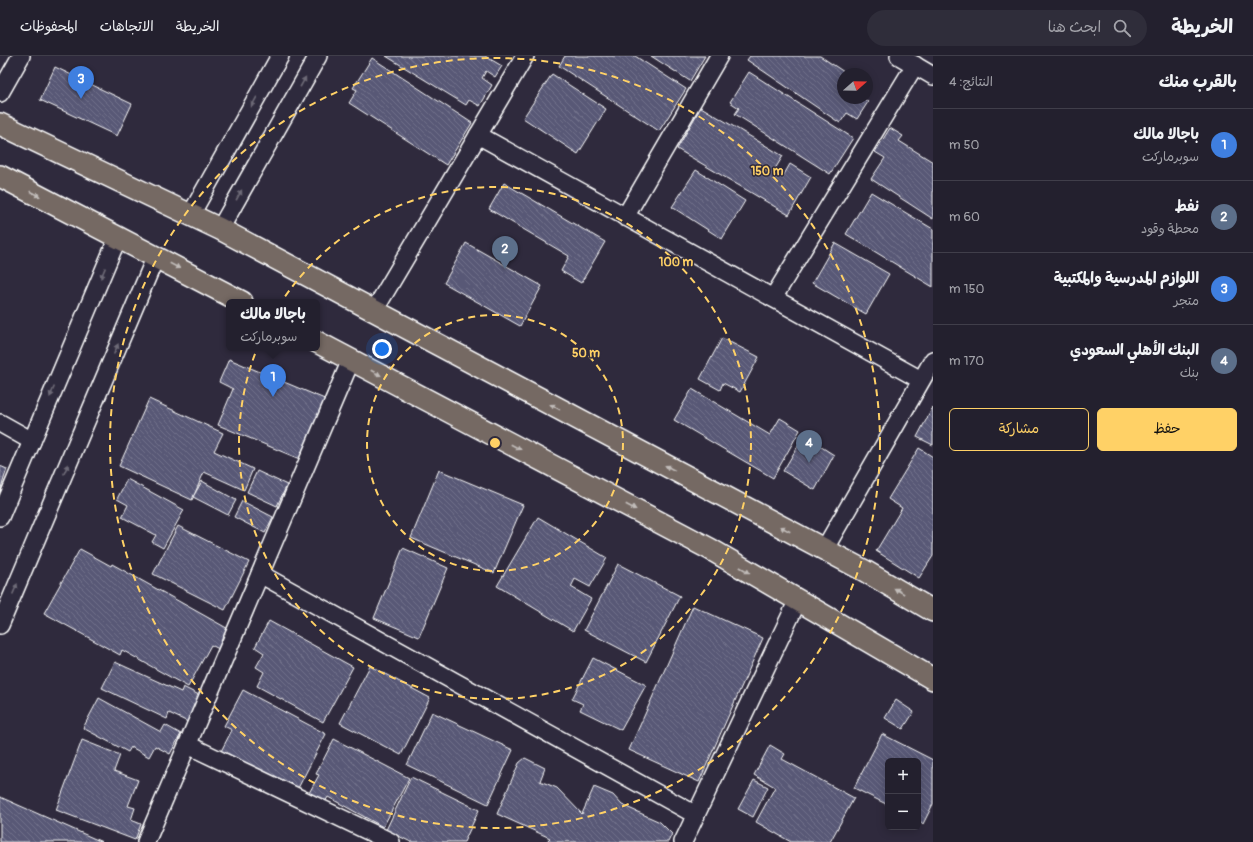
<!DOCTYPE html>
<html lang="ar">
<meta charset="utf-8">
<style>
body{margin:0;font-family:Pangolin,"Playpen Sans Arabic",sans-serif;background:#2f2d3a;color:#f1f3f6;direction:rtl}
.controls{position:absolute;right:12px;bottom:12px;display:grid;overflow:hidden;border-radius:6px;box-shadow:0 2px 10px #0003}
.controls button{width:36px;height:36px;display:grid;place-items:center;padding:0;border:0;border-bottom:1px solid #403e4a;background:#23202e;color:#f1f3f6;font:20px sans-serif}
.compass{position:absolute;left:837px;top:12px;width:36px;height:36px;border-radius:50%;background:#23202e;box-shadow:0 2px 10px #0003;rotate:70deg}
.you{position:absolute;left:382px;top:293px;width:14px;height:14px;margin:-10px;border:3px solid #fff;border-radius:50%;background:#1a73e8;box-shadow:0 0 0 6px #1a73e833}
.badge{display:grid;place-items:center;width:26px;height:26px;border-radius:50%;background:#ffd166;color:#fff;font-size:13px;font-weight:700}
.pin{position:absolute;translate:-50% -33px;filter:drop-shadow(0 1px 2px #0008)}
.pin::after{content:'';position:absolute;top:21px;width:14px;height:12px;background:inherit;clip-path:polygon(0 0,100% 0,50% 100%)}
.popup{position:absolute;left:226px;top:243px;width:94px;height:52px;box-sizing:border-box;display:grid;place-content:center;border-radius:6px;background:#23202e;filter:drop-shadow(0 1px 3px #0005);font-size:13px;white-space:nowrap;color:#a3a3aa}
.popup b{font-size:15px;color:#f1f3f6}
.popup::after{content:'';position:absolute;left:50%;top:100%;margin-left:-8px;border:8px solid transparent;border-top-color:#23202e}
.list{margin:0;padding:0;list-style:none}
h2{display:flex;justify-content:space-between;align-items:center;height:52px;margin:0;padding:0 16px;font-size:17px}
h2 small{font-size:13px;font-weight:400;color:#a3a3aa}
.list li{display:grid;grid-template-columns:26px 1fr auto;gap:12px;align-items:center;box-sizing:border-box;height:72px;padding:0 16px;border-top:1px solid #403e4a}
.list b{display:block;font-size:15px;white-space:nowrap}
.list p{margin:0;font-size:13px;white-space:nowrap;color:#a3a3aa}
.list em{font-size:13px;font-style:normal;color:#a3a3aa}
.actions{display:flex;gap:8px;padding:12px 16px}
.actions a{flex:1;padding:9px 0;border:1px solid #ffd166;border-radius:6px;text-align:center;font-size:14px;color:#ffd166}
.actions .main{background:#ffd166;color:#111}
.icon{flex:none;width:22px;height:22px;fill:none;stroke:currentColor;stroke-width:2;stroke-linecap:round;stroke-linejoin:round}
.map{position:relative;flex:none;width:933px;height:786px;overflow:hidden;direction:ltr}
header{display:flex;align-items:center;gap:24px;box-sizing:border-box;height:56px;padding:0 20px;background:#23202e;border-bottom:1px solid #403e4a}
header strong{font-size:19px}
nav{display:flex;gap:22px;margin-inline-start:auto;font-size:14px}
.search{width:280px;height:36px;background:#2f2d3a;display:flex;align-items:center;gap:10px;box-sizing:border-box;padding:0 14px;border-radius:22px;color:#a3a3aa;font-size:15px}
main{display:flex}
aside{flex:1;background:#23202e}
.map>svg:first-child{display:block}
.building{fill:url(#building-back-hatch);stroke:#fff}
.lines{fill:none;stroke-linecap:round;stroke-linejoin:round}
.minor-casing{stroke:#fff;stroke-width:20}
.major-casing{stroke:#fff;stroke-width:24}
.minor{stroke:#2f2a3d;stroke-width:17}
.major{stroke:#756964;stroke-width:21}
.oneway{fill:#6d6a77}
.oneway2{fill:#c1bcb9}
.ring{fill:none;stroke:#ffd166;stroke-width:2;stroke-dasharray:7 5}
.centre{fill:#ffd166;stroke:#2f2a3d;stroke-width:2}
.ring-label{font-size:12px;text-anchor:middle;font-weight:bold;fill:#ffd166;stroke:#2f2a3d;stroke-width:3;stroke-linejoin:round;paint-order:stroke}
</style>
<header>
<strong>الخريطة</strong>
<div class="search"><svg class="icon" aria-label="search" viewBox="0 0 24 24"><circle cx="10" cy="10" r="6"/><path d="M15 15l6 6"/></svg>ابحث هنا</div>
<nav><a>الخريطة</a><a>الاتجاهات</a><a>المحفوظات</a></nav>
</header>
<main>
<aside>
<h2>بالقرب منك<small>النتائج: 4</small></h2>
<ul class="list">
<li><span class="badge" style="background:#3f7fe0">1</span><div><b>باجالا مالك</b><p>سوبرماركت</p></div><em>50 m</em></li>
<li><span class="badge" style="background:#5c6f8a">2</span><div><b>نفط</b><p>محطة وقود</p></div><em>60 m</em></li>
<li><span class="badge" style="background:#3f7fe0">3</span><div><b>اللوازم المدرسية والمكتبية</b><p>متجر</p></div><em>150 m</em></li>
<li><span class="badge" style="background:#5c6f8a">4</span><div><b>البنك الأهلي السعودي</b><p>بنك</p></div><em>170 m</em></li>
</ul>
<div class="actions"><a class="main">حفظ</a><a>مشاركة</a></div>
</aside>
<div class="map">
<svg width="933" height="786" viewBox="0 0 933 786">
<defs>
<pattern id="building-back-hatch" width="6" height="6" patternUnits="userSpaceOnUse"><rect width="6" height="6" fill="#595976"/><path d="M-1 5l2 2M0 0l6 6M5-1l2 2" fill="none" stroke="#72728b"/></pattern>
</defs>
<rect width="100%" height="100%" fill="#2f2a3d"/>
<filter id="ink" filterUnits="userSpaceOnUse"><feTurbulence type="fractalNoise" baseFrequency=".025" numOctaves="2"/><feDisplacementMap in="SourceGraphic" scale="8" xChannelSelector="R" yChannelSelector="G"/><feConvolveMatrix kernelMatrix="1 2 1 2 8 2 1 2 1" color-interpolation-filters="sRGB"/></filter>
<g filter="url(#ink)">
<g class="building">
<path d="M386,0H485L502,10L495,21L486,15L482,22L492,29L480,50L469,44L466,49Z"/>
<path d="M565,0H635L686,33L659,75L559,10Z"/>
<path d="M651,0H705L690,25Z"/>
<path d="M750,0H820L847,18H843V42H863L868,46L857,63L847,57L840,67L747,4Z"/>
<path d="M372,2L472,67L446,109L349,47L357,34L353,32Z"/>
<path d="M55,11L132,48L117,80L40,44Z"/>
<path d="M749,16L853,82L830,118L735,58L739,52L730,46Z"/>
<path d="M552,18L606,53L578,98L523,62Z"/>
<path d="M701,51L783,100L773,116L782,122L790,108L811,121L789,159L677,93Z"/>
<path d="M890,72L903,80L899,85L933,106V163L871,123L885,102L875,96Z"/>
<path d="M696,114L745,145L722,183L672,151Z"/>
<path d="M504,127L605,186L581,227L561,215L569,200L489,153Z"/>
<path d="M871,136L933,173V231L846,178Z"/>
<path d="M466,187L542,230L520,270L444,227Z"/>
<path d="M835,187L889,218L866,258L812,227Z"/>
<path d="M722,282L759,301L740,336L723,327L720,334L700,323Z"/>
<path d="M229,303L327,344L302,404L218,369L233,333L219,326Z"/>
<path d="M692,333L770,379L780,362L800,374L773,422L674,364Z"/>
<path d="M149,343L223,377L214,395L253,413L244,434L204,416L192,444L119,410Z"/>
<path d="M933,351V389L917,381Z"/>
<path d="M804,380L834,399L815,434L783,415Z"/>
<path d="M919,392L933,401V500L919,522L876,495L902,452L888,443Z"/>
<path d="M0,410L7,413L0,435Z"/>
<path d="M439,414L523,449L494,517L411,482Z"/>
<path d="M257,415L287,429L277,450L247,436Z"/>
<path d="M127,423L184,454L163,492L152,486L156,479L122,461L128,449L117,443Z"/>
<path d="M202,425L236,444L228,459L193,441Z"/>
<path d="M242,445L273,461L265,477L234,461Z"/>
<path d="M538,461L607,502L590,531L575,523L571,531L591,543L573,575L497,530Z"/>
<path d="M178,470L249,506L225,554L153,518Z"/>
<path d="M403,492L448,512L419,581L374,562Z"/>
<path d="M80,493L111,510L112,508L232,575L221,594L211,589L188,631L122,594L120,599L44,557Z"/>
<path d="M618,508L680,540L646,606L584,574Z"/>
<path d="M693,550L763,582L699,726L629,694Z"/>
<path d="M269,565L353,611L323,666L257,630L264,616L256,611L264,597L255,591Z"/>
<path d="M593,602L646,629L621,674L580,654L583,648L572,643Z"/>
<path d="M115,606L181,636L183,631L201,640L188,666L169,657L167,663L102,632Z"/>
<path d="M370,610L430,642L401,699L340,667Z"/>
<path d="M243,634L326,678L295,738L219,699L232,674L224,670Z"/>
<path d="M99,642L161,676L165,669L181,678L170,698L155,690L149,701L131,691L128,696L83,672Z"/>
<path d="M896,644L914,656L903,673L885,662Z"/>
<path d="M432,656L513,694L488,748L407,709Z"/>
<path d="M882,678L933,704V748L923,768L918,765V705H888V749L854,732Z"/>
<path d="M334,683L409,722L383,771L328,741L325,746L309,737L319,719L316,718Z"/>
<path d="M82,684L120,699L114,715L138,724L128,750L135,752L131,764L141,768L135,784L56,754Z"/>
<path d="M770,689L785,698L782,703L854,742L830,786H791L756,766L775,731L754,719Z"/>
<path d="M525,702L545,712L540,725L557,732L582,758L594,731L613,739L622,749L660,766L672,778L668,786H546L550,782L497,758L519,707Z"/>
<path d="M411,721L479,754L464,786H411L386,774Z"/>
<path d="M754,724L768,731L753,761L738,753Z"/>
<path d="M0,741L102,786H0Z"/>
</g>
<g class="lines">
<defs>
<g id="minor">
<path d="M899,0L933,20"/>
<path d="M0,37L21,0"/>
<path d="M478,79L921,324"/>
<path d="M190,160L280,0"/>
<path d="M625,161L719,0"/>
<path d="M220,173L318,0"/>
<path d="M773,242L915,9"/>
<path d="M374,255L525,0"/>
<path d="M0,367L32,385"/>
<path d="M0,461L118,181"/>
<path d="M824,494L933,304"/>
<path d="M260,518L696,759"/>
<path d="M0,569L156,200"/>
<path d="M188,689L391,786"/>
<path d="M146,786L351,304"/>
<path d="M683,786L798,544"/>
</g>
<g id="major">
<path d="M0,68L220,173L865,515L933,555"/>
<path d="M0,120L242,246"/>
<path d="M317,286L710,493L933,623"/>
</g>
</defs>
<use href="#minor" class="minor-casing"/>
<use href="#major" class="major-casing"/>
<use href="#minor" class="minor"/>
<use href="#major" class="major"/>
</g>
<defs><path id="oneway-solid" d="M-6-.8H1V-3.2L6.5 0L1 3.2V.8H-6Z"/></defs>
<g class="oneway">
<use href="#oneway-solid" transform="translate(303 26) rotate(-61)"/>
<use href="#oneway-solid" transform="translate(254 46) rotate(119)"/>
<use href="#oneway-solid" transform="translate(239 139) rotate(-61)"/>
<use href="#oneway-solid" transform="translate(103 217) rotate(113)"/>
<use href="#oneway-solid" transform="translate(116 293) rotate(-67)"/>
<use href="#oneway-solid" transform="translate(52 336) rotate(113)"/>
<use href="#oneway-solid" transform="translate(66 413) rotate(-67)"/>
<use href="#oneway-solid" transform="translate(15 533) rotate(-67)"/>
</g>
<g class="oneway2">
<use href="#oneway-solid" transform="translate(35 138) rotate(27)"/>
<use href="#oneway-solid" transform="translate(175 210) rotate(28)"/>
<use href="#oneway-solid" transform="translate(376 317) rotate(28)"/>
<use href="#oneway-solid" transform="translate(555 351) rotate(-152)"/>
<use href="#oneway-solid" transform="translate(516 391) rotate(28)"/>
<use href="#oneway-solid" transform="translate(670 412) rotate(-152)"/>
<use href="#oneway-solid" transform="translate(631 451) rotate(28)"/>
<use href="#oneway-solid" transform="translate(785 473) rotate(-152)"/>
<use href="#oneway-solid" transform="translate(745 514) rotate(30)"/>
<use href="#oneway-solid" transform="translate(899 535) rotate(-150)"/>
</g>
</g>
<g class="ring">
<circle cx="495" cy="387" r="128"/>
<circle cx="495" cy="387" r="256"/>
<circle cx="495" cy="387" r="385"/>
</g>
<circle cx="495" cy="387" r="6" class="centre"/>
<g class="ring-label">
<text x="767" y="119">150 m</text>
<text x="676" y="210">100 m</text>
<text x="586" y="301">50 m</text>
</g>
</svg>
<div class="controls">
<button>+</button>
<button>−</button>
</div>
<svg class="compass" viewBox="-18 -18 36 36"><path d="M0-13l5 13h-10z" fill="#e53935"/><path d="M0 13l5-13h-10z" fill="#a3a3aa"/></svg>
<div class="you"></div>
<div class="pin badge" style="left:273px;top:341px;background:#3f7fe0">1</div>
<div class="popup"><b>باجالا مالك</b>سوبرماركت</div>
<div class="pin badge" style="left:505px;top:213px;background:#5c6f8a">2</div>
<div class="pin badge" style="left:81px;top:43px;background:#3f7fe0">3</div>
<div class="pin badge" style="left:809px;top:407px;background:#5c6f8a">4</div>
</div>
</main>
